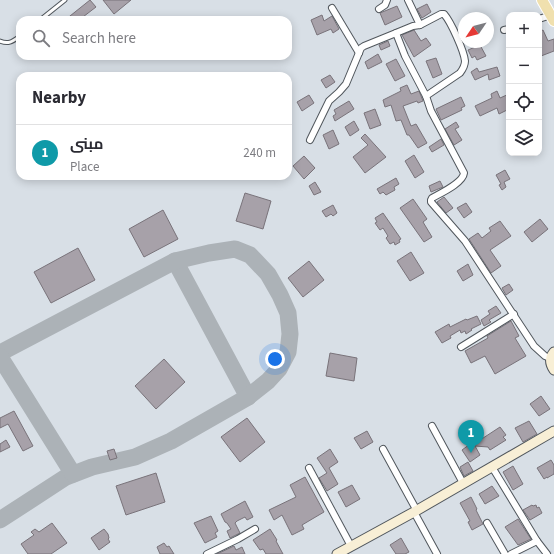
<!DOCTYPE html>
<meta charset="utf-8">
<style>
body{margin:0;font-family:"Source Sans 3",Cairo,sans-serif;background:#f2f2f3;color:#2b2b33}
.controls{position:absolute;right:12px;top:12px;display:grid;overflow:hidden;border-radius:8px;box-shadow:0 2px 10px #0003}
.controls button{width:36px;height:36px;display:grid;place-items:center;padding:0;border:0;border-bottom:1px solid #e1e1e2;background:#fff;color:#2b2b33;font:20px sans-serif}
.compass{position:absolute;left:458px;top:12px;width:36px;height:36px;border-radius:50%;background:#fff;box-shadow:0 2px 10px #0003;rotate:235deg}
.you{position:absolute;left:275px;top:359px;width:14px;height:14px;margin:-10px;border:3px solid #fff;border-radius:50%;background:#1a73e8;box-shadow:0 0 0 6px #1a73e833}
.badge{display:grid;place-items:center;width:26px;height:26px;border-radius:50%;background:#0b8043;color:#fff;font-size:13px;font-weight:700}
.pin{position:absolute;translate:-50% -33px;filter:drop-shadow(0 1px 2px #0008)}
.pin::after{content:'';position:absolute;top:21px;width:14px;height:12px;background:inherit;clip-path:polygon(0 0,100% 0,50% 100%)}
.list{margin:0;padding:0;list-style:none}
h2{display:flex;justify-content:space-between;align-items:center;height:52px;margin:0;padding:0 16px;font-size:17px}
h2 small{font-size:13px;font-weight:400;color:#7c7c81}
.list li{display:grid;grid-template-columns:26px 1fr auto;gap:12px;align-items:center;box-sizing:border-box;height:56px;padding:0 16px;border-top:1px solid #e1e1e2}
.list b{display:block;font-size:15px;white-space:nowrap}
.list p{margin:0;font-size:13px;white-space:nowrap;color:#7c7c81}
.list em{font-size:13px;font-style:normal;color:#7c7c81}
.icon{flex:none;width:22px;height:22px;fill:none;stroke:currentColor;stroke-width:2;stroke-linecap:round;stroke-linejoin:round}
.map{position:relative;flex:none;width:554px;height:554px;overflow:hidden}
.search{position:absolute;background:#fff;box-shadow:0 2px 10px #0003;left:16px;top:16px;width:276px;height:44px;display:flex;align-items:center;gap:10px;box-sizing:border-box;padding:0 14px;border-radius:12px;color:#7c7c81;font-size:15px}
.panel{position:absolute;background:#fff;box-shadow:0 2px 10px #0003;left:16px;top:72px;width:276px;height:108px;border-radius:12px}
.map>svg:first-child{display:block}
.lines{fill:none;stroke-linecap:round;stroke-linejoin:round}
.taxiway{stroke:#acb2b7;stroke-width:17}
.building{fill:#a7a1a9;stroke:#79737a}
.service-casing{stroke:#51575d;stroke-width:5}
.minor-casing{stroke:#51575d;stroke-width:8}
.secondary-casing{stroke:#51575d;stroke-width:11}
.primary-casing{stroke:#fff;stroke-width:12}
.service{stroke:#fff;stroke-width:3}
.minor{stroke:#fff;stroke-width:6}
.secondary{stroke:#f8efd6;stroke-width:9}
.primary{stroke:#f0e0ae;stroke-width:10}
</style>
<div class="map">
<svg width="554" height="554" viewBox="0 0 554 554">
<rect width="100%" height="100%" fill="#d8dfe6"/>
<g class="lines">
<g class="taxiway">
<path d="M175,261L248,397"/>
<path d="M0,353L175,261L209,253L235,249L250,255L268,274L280,295L288,313L290,334L288,352L279,369L268,381L248,397L171,441L135,457L92,467L66,477L0,520"/>
<path d="M0,357L73,474"/>
</g>
</g>
<g class="building">
<path d="M90,0L96,7L79,20H65Z"/>
<path d="M103,0H131L114,14Z"/>
<path d="M427,4L431,12L422,18L417,9Z"/>
<path d="M397,6L402,17L385,25L380,13Z"/>
<path d="M322,15L324,21L332,16L339,29L333,33L331,29L317,35L311,20Z"/>
<path d="M414,30L421,41L426,38L431,45L414,57L402,35Z"/>
<path d="M543,30L548,41L554,39V51L541,56L539,51V32Z"/>
<path d="M388,41L390,46L381,50L379,45Z"/>
<path d="M480,45L486,56L477,60L475,56L472,58L468,50Z"/>
<path d="M378,54L382,62L368,69L365,62Z"/>
<path d="M436,58L442,74L433,78L426,61Z"/>
<path d="M396,59L405,76L395,81L386,64Z"/>
<path d="M497,67L500,76L489,80L488,74L475,80L471,72L477,68L479,72Z"/>
<path d="M330,75L335,82L326,88L321,80Z"/>
<path d="M407,85L411,94L419,91L423,101L418,103L417,101L403,106L411,126L416,124L427,143L418,148L409,135H407L401,120L396,121L391,105L385,107L383,100L401,91L400,88Z"/>
<path d="M497,91L500,98L509,94V109L499,114L497,108L480,116L475,106L492,98L491,94Z"/>
<path d="M309,95L314,103L302,111L297,102Z"/>
<path d="M461,97L465,106L461,108L462,110L441,120L436,109Z"/>
<path d="M349,101L354,109L335,121L333,116L336,114L334,110Z"/>
<path d="M375,109L381,125L370,129L364,113Z"/>
<path d="M354,121L359,130L350,136L345,127Z"/>
<path d="M456,122L459,127L455,129L462,140L454,145L445,129Z"/>
<path d="M333,130L339,144L329,149L323,135Z"/>
<path d="M365,134L386,157L365,173L353,157L368,145L361,138Z"/>
<path d="M441,139L444,145L432,152L429,147Z"/>
<path d="M414,155L424,172L415,178L405,161Z"/>
<path d="M304,156L315,168L304,179L293,166Z"/>
<path d="M505,170L510,179L504,182L506,187L502,190L499,185L501,184L496,175Z"/>
<path d="M396,178L399,184L394,187L395,190L386,195L383,192L380,194L377,189Z"/>
<path d="M440,181L443,187L431,192L429,186Z"/>
<path d="M315,182L321,192L314,195L309,186Z"/>
<path d="M245,193L271,201L263,229L236,221Z"/>
<path d="M444,197L453,208L446,213L437,202Z"/>
<path d="M413,199L427,219L423,222L432,237L424,242L400,208Z"/>
<path d="M466,203L472,212L464,218L457,208Z"/>
<path d="M333,205L337,213L333,216L331,214L326,217L322,211Z"/>
<path d="M163,210L178,239L144,257L129,229Z"/>
<path d="M383,213L401,239L399,240L400,242L395,245L394,242L390,244L386,238L388,236L383,228L380,230L375,223L377,222L375,218Z"/>
<path d="M540,219L548,229L532,242L524,232Z"/>
<path d="M500,221L511,236L490,250L501,266L491,273L469,239L478,233L482,238L491,231L489,228Z"/>
<path d="M78,248L95,280L51,303L34,272Z"/>
<path d="M411,252L424,273L410,281L397,261Z"/>
<path d="M309,261L324,280L303,297L288,278Z"/>
<path d="M468,264L473,275L463,281L457,271Z"/>
<path d="M509,284L513,290L506,295L502,288Z"/>
<path d="M496,306L501,313L489,320L491,322L484,326L481,320L490,314L488,311Z"/>
<path d="M477,316L481,324L471,329L472,330L466,334L465,331L461,333L460,330L450,336L451,338L442,343L435,332L449,324L450,327L466,319L467,320Z"/>
<path d="M511,321L519,336L515,338L526,356L495,374L485,356L471,363L465,351L488,338L487,336Z"/>
<path d="M330,353L357,358L354,381L326,376Z"/>
<path d="M164,359L185,382L156,409L135,386Z"/>
<path d="M541,396L550,409L539,416L530,404Z"/>
<path d="M14,411L33,446L23,451L8,424L0,428V418Z"/>
<path d="M247,418L265,442L240,462L221,437Z"/>
<path d="M474,421L479,429L472,434L467,426Z"/>
<path d="M529,421L537,434L523,442L515,428Z"/>
<path d="M500,427L506,435L503,437L506,440L490,450L488,447L475,446L480,455L470,462L462,450L473,442L474,444Z"/>
<path d="M367,431L373,442L361,449L354,438Z"/>
<path d="M6,440L10,447L0,452V444Z"/>
<path d="M114,449L117,458L110,460L107,451Z"/>
<path d="M330,449L338,462L329,468L338,484L327,491L319,478L327,473L317,458Z"/>
<path d="M551,460L554,465V474L547,478V477L544,479L537,468Z"/>
<path d="M468,462L473,471L464,476L460,467Z"/>
<path d="M513,466L523,484L513,490L503,472Z"/>
<path d="M156,473L165,502L126,515L116,486Z"/>
<path d="M305,477L324,512L302,525L304,529L292,535L282,515L274,520L269,510L296,497L290,485Z"/>
<path d="M352,485L360,499L346,507L338,492Z"/>
<path d="M492,486L499,496L485,504L479,494Z"/>
<path d="M471,497L477,509L476,510L483,524L472,530L468,522L470,521L460,503Z"/>
<path d="M245,501L253,517L247,520L245,517L237,521L235,523L240,533L230,538L227,531L231,529L227,523L225,522L221,514Z"/>
<path d="M532,505L533,506L536,505L537,508L539,507L542,513L530,520L523,510Z"/>
<path d="M211,516L218,531L215,533L217,537L205,543L194,523Z"/>
<path d="M518,519L531,539L518,545L505,527Z"/>
<path d="M52,523L67,543L51,554H28L21,544L34,535L31,532L35,529L39,532Z"/>
<path d="M104,529L108,534L109,538L108,539L110,542L99,550L91,538Z"/>
<path d="M270,529L277,540L276,541L283,554H266L263,549L260,550L253,540Z"/>
<path d="M401,538L409,552L405,554H396L390,545Z"/>
<path d="M164,543L167,547L169,546L174,554H160L157,547Z"/>
<path d="M234,546L236,550L242,547L245,554H217Z"/>
</g>
<g class="lines">
<defs>
<g id="service">
<path d="M40,20L65,0"/>
<path d="M0,41C9,45 13,41 20,36"/>
</g>
<g id="minor">
<path d="M408,0L420,25L413,26L396,33L405,56L426,96L431,111L464,173C463,183 441,193 432,198L431,200V202L465,241L534,346L545,356L550,358"/>
<path d="M332,8L359,53"/>
<path d="M379,9L385,5L387,0"/>
<path d="M539,19L551,15"/>
<path d="M420,25L441,14H444C451,22 464,51 465,61C465,66 463,69 460,73L426,96"/>
<path d="M504,30L509,29"/>
<path d="M310,140L329,101L339,92L346,84L361,48L364,46L396,33"/>
<path d="M461,347L514,314"/>
<path d="M432,426L463,483"/>
<path d="M383,449L417,511"/>
<path d="M492,467L537,541L511,554"/>
<path d="M309,468L351,546"/>
<path d="M414,512L437,554"/>
<path d="M487,523L505,554"/>
<path d="M537,541L547,554"/>
<path d="M207,554L238,539L255,529"/>
</g>
<g id="secondary">
<path d="M554,352C549,358 550,364 554,370"/>
<path d="M337,554L414,512L554,431"/>
</g>
<path id="primary" d="M542,0L554,21"/>
</defs>
<use href="#service" class="service-casing"/>
<use href="#minor" class="minor-casing"/>
<use href="#secondary" class="secondary-casing"/>
<use href="#primary" class="primary-casing"/>
<use href="#service" class="service"/>
<use href="#minor" class="minor"/>
<use href="#secondary" class="secondary"/>
<use href="#primary" class="primary"/>
</g>
</svg>
<div class="controls">
<button>+</button>
<button>−</button>
<button><svg class="icon" aria-label="locate" viewBox="0 0 24 24"><circle cx="12" cy="12" r="6"/><path d="M12 2v4M12 18v4M2 12h4M18 12h4"/></svg></button>
<button><svg class="icon" aria-label="layers" viewBox="0 0 24 24"><path d="M12 4l9 5-9 5-9-5zM3 14l9 5 9-5"/></svg></button>
</div>
<svg class="compass" viewBox="-18 -18 36 36"><path d="M0-13l5 13h-10z" fill="#e53935"/><path d="M0 13l5-13h-10z" fill="#7c7c81"/></svg>
<div class="you"></div>
<div class="pin badge" style="left:471px;top:453px;background:#0f9aa8">1</div>
<div class="search"><svg class="icon" aria-label="search" viewBox="0 0 24 24"><circle cx="10" cy="10" r="6"/><path d="M15 15l6 6"/></svg>Search here</div>
<section class="panel">
<h2>Nearby<small></small></h2>
<ul class="list">
<li><span class="badge" style="background:#0f9aa8">1</span><div><b>مبنى</b><p>Place</p></div><em>240 m</em></li>
</ul>
</section>
</div>
